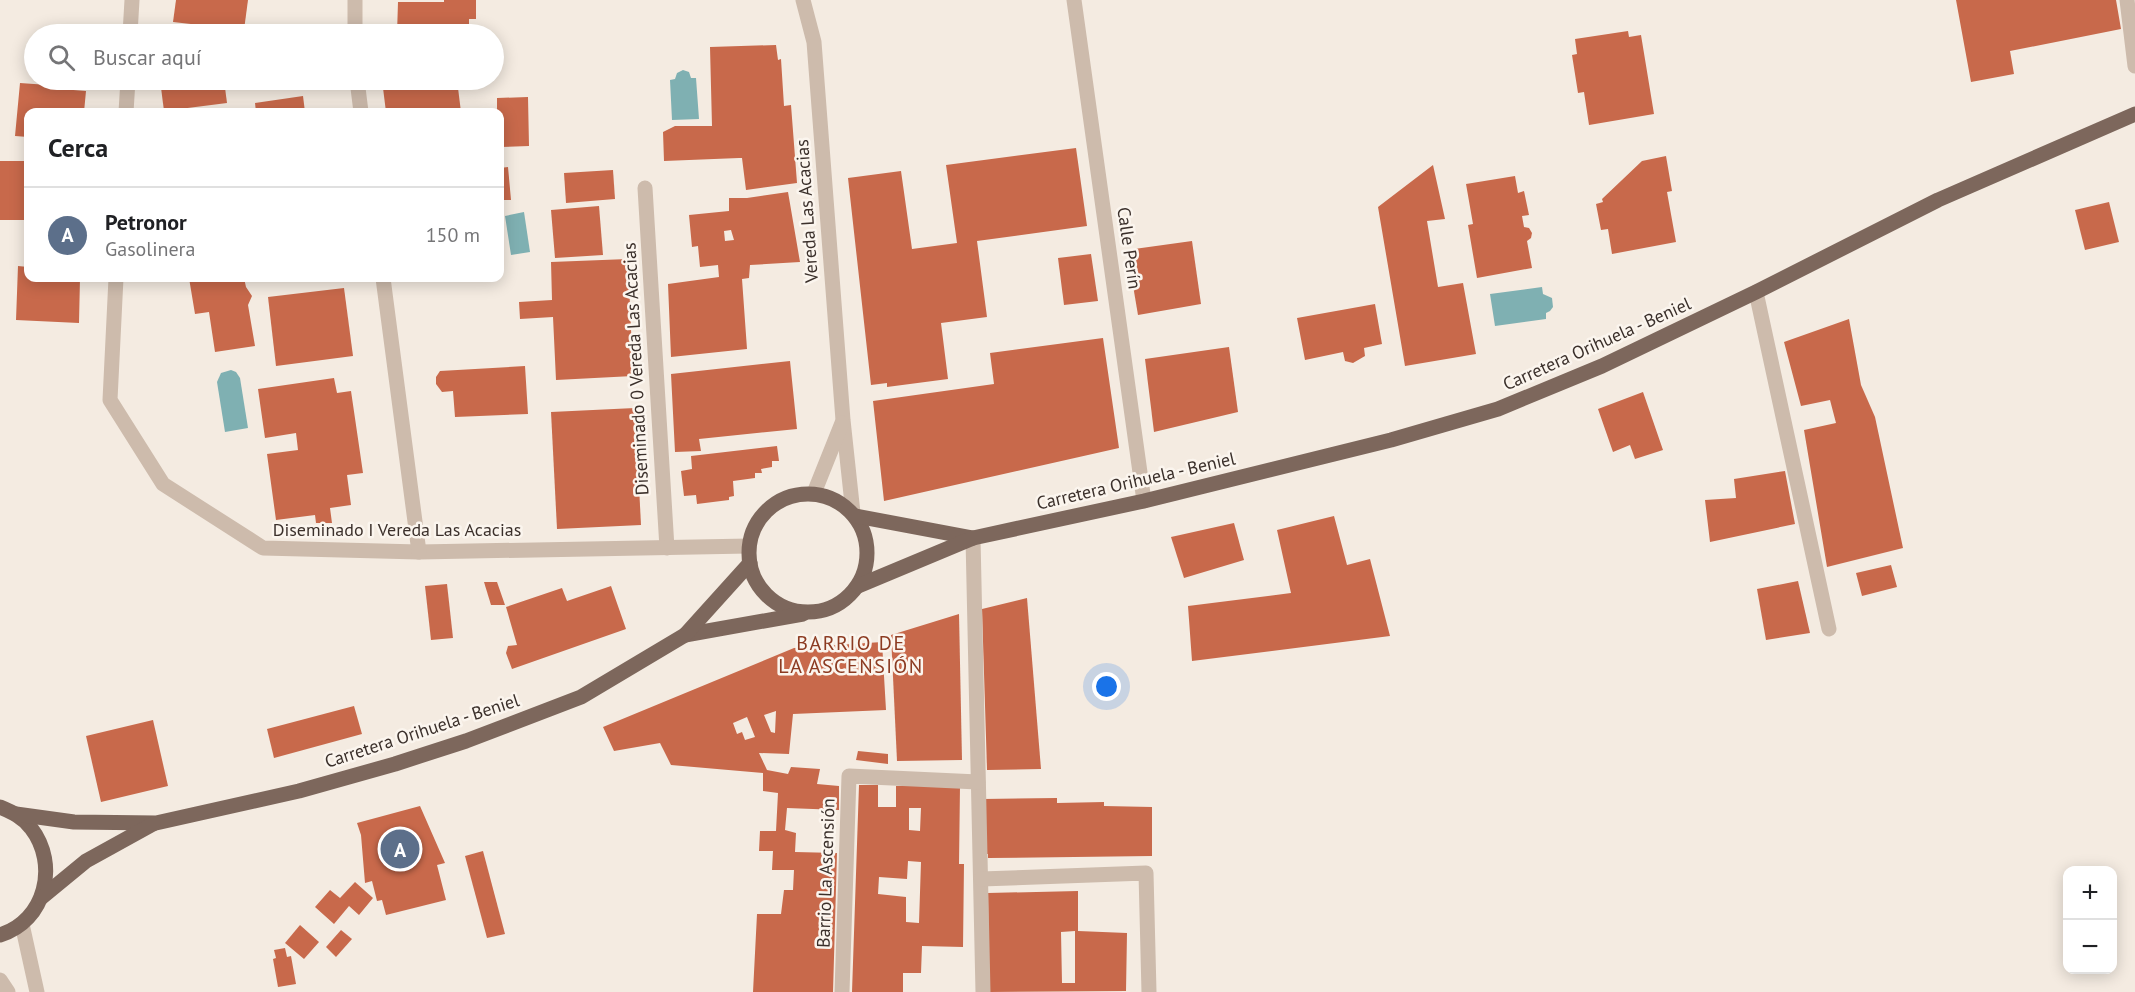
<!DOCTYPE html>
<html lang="es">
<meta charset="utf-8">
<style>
body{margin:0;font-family:"PT Sans",sans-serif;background:#f6f6f6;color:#202124}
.controls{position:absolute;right:18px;bottom:18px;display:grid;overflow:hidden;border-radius:12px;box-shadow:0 3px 15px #0003}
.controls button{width:54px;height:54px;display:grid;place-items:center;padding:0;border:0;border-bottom:2px solid #e0e0e0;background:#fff;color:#202124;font:30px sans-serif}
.you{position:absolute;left:1107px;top:687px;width:21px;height:21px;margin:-15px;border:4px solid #fff;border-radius:50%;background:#1a73e8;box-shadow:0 0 0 9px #1a73e833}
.badge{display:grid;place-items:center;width:39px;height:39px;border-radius:50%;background:#b45309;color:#fff;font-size:20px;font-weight:700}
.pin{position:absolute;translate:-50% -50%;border:3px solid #fff;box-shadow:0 2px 6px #0006}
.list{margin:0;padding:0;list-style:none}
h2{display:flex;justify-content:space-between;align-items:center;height:78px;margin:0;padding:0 24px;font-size:26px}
h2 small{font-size:20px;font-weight:400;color:#757577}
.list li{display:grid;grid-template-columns:39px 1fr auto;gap:18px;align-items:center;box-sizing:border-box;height:96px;padding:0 24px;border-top:2px solid #e0e0e0}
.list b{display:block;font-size:22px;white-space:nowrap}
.list p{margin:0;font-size:20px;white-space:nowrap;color:#757577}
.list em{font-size:20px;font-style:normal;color:#757577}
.icon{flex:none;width:33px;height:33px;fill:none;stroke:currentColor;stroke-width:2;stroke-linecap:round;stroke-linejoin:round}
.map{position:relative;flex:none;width:2135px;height:992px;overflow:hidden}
.search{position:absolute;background:#fff;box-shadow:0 3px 15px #0003;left:24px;top:24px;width:480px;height:66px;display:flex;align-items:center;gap:15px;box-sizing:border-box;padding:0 21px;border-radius:33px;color:#757577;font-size:22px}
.panel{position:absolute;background:#fff;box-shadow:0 3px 15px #0003;left:24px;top:108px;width:480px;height:174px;border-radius:12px}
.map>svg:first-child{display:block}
.water{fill:#7fb0b2}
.building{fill:#c8694b;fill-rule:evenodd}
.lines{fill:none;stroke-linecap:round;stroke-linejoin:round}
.minor{stroke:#cdbbac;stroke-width:15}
.major{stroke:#7d675c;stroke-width:15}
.labels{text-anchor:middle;stroke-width:5;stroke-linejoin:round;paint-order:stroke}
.street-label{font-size:18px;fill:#3b302b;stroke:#fbf5ee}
.neighbourhood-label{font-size:20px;letter-spacing:1.5px;fill:#8c3b22;stroke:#fbf5ee}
</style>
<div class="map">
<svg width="2135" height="992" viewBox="0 0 2135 992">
<rect width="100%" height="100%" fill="#f4ebe1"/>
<g class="water">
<path d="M683,70L689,72L691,78H696L699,119L672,120L670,80L675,79L677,73Z"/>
<path d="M524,212L530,252L511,255L505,216Z"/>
<path d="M1542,287L1543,294L1552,298L1553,307L1550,311L1546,313V319L1495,326L1490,294Z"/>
<path d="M231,370L236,372L240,378L248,428L225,432L217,382L221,373Z"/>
</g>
<g class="building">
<path d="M176,0H248L244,30L173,22Z"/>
<path d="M444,0H476V19H469V34H397L398,2H444Z"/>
<path d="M1956,0H2116L2121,29L2010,51L2014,74L1971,82Z"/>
<path d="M1628,31L1629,37L1641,35L1654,114L1589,125L1584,92L1578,93L1572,55L1577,54L1575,39Z"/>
<path d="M776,45L778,60L781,59L784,106L791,105L797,183L746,190L742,158H739L664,161L663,132L675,126H712L710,47Z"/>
<path d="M160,80H224L227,103L164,111Z"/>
<path d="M382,80H457L461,112H386Z"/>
<path d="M20,83L48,85V88L86,91L84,112H28V137L15,136Z"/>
<path d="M303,96L305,112H256L255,103Z"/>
<path d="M528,97L529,146L500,147V112H497V98Z"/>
<path d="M1076,148L1087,226L977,241L987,317L941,323L948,379L887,387V383L871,385L848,178L901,171L912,249L957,243L946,165Z"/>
<path d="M1666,156L1672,191L1667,192L1676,242L1612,254L1608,229L1601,230L1596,204L1603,202L1602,199L1642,161Z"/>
<rect x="0" y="161" width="28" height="59"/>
<path d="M1433,165L1445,219L1427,221L1438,287L1463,283L1476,354L1405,366L1378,207Z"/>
<path d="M508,167L511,200H500V168Z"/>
<path d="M613,170L615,199L566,203L564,173Z"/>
<path d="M1515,176L1518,193L1524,191L1529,215L1522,216L1524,227L1529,228L1532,233L1531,238L1527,241L1532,268L1477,278L1468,225L1473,224L1466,184Z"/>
<path d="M788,192L800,262L750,265L749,278L742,279L747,349L671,357L668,284L719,277L718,265L700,267L698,246L692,247L689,215L729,211V198H747ZM731,230L734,240L725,241L724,231Z"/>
<path d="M2109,202L2119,242L2085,250L2075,210Z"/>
<path d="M599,206L603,255L555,258L551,210Z"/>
<path d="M1192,241L1201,304L1138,315L1127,250Z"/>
<path d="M1091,254L1098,301L1064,305L1058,258Z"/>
<path d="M628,259L633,376L556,380L553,317L520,319L519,302L552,300L551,262Z"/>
<path d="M18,266L28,267V278H80L79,323L16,320Z"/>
<path d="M189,278H244L246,287L252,296L248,305L255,346L215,352L209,312L195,314Z"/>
<path d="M344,288L353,356L276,366L268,297Z"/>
<path d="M1375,304L1382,344L1364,348L1365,356L1353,363L1345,361L1343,352L1305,360L1297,318Z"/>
<path d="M1849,319L1861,385L1875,417L1903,548L1827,567L1804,430L1836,423L1830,400L1801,406L1784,342Z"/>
<path d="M1103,338L1119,448L884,501L873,401L994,384L990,353Z"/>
<path d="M1229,347L1238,412L1154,432L1145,359Z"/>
<path d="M790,361L797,429L699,439L701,451L675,452L671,374Z"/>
<path d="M525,366L528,414L455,417L453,391L442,392L436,384V377L440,371Z"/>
<path d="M334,378L337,393L351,391L363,473L347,475L351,505L330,508L332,523H316L315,515L276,520L267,454L298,450L296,433L265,438L258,389Z"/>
<path d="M1643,392L1663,450L1635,459L1630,445L1613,452L1598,409Z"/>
<path d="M635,408L641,525L557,529L551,412Z"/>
<path d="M777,446L779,461H772V467L761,469L762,473H755V478L733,481L734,496L729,497V500L697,504L696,495L684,496L681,471L692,469L691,456Z"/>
<path d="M1785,471L1795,524L1710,542L1705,500L1736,498L1734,479Z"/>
<path d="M1334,516L1347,565L1370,559L1390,636L1192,661L1188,606L1291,593L1277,530Z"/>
<path d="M1234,523L1244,560L1184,578L1171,537Z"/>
<path d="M1891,565L1897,587L1862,596L1856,573Z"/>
<path d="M1798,581L1810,633L1766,640L1757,589Z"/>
<path d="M484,582H497L505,605H491Z"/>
<path d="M447,584L453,638L431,640L425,586Z"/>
<path d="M611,586L626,629L512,669L506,653L508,646L517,645L506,607L562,588L567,601Z"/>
<path d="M1027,598L1041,769L987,770L982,609Z"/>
<path d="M959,614L962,760L897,761L891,635Z"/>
<path d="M882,642L886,710L793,714L789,754L759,753L767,770L788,774L791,767L820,769L817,784L839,786V810L787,808L785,830L796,833L795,852L837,853L833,992H753L757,914H781L784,890H793L794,870H772L773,851H759L760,831H776L778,793L763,791V773L671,765L660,743L614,751L603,727L794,648ZM776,711L775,733L771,732L764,715ZM747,717L755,737L745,740L742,732L737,734L733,723Z"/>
<path d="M354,706L362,734L274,758L267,729Z"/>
<path d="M153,720L168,786L101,802L86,736Z"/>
<path d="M858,751L888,754V764L856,760Z"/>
<path d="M859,785H878V807H896V786H960L959,864H964L963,947L922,946L921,973H903V992H852ZM909,808H921L920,831L909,830ZM908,861L921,862L919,923L906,922V897L878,894L879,877L907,879Z"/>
<path d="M1057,798V803L1104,802V806L1152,807V856L988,858V854H983V799Z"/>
<path d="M420,806L445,863L437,865L446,900L386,915L382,900L377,901L372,881L365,883L361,835L357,823Z"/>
<path d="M483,851L505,934L487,938L465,856Z"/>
<path d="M355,882L373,898L359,915L349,906L334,924L315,907L330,890L340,898Z"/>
<path d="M1078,891V931L1127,933L1126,991L989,992L988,893ZM1075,931V983H1062L1061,932Z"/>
<path d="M300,925L319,942L304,959L285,943Z"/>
<path d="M341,930L352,939L336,957L326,947Z"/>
<path d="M285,948L287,957L291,956L296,984L278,987L273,959L276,958L274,950Z"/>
</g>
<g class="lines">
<g class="minor">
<path d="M355,0V34"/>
<path d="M803,0L814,42L843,420L853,513"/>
<path d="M1074,0L1144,501"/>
<path d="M2127,0L2135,66"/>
<path d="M130,34L132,0"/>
<path d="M357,80L361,112"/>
<path d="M126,112L128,80"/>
<path d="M645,188L667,548"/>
<path d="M116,278L110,400L163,484L263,548L419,552L749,546"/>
<path d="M383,278L419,552"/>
<path d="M1756,292L1829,629"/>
<path d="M814,493L842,423"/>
<path d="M973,538L983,992"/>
<path d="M981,879L1146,873L1149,992"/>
<path d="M22,924L37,992"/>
<path d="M0,980L8,992"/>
<path d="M842,992L849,776L978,782"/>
</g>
<g class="major">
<circle cx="808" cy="553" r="59"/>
<path d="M856,516L973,538"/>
<path d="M858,586L973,538L1144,501L1391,440L1498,409L1602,366L1756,292L1938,200L2135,114"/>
<path d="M685,635L803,614"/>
<path d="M0,807C12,812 23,817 31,828C59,864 46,921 0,935"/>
<path d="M16,814L74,822L156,823L299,791L395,764L466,741L581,697L685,635L750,563"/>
<path d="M41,898L86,861L153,824"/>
</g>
</g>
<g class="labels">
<g class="street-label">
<text transform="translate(807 211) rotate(-94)" y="6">Vereda Las Acacias</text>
<text transform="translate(1129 248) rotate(82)" y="6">Calle Perín</text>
<text transform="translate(1597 344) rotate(-24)" y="6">Carretera Orihuela - Beniel</text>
<text transform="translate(636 369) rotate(-93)" y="6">Diseminado 0 Vereda Las Acacias</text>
<text transform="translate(1136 481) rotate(-13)" y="6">Carretera Orihuela - Beniel</text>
<text x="397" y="536">Diseminado I Vereda Las Acacias</text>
<text transform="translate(422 731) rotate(-18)" y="6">Carretera Orihuela - Beniel</text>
<text transform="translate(826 873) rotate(-88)" y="6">Barrio La Ascensión</text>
</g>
<g class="neighbourhood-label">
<text x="851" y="650">BARRIO DE<tspan x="851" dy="23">LA ASCENSIÓN</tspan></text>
</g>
</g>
</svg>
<div class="controls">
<button>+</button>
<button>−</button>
</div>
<div class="you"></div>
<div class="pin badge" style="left:400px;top:849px;background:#5c6f8a">A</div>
<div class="search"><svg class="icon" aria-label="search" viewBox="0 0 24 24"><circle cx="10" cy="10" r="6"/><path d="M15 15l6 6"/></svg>Buscar aquí</div>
<section class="panel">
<h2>Cerca<small></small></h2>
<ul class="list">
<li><span class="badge" style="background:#5c6f8a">A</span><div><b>Petronor</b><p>Gasolinera</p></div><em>150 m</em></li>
</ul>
</section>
</div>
